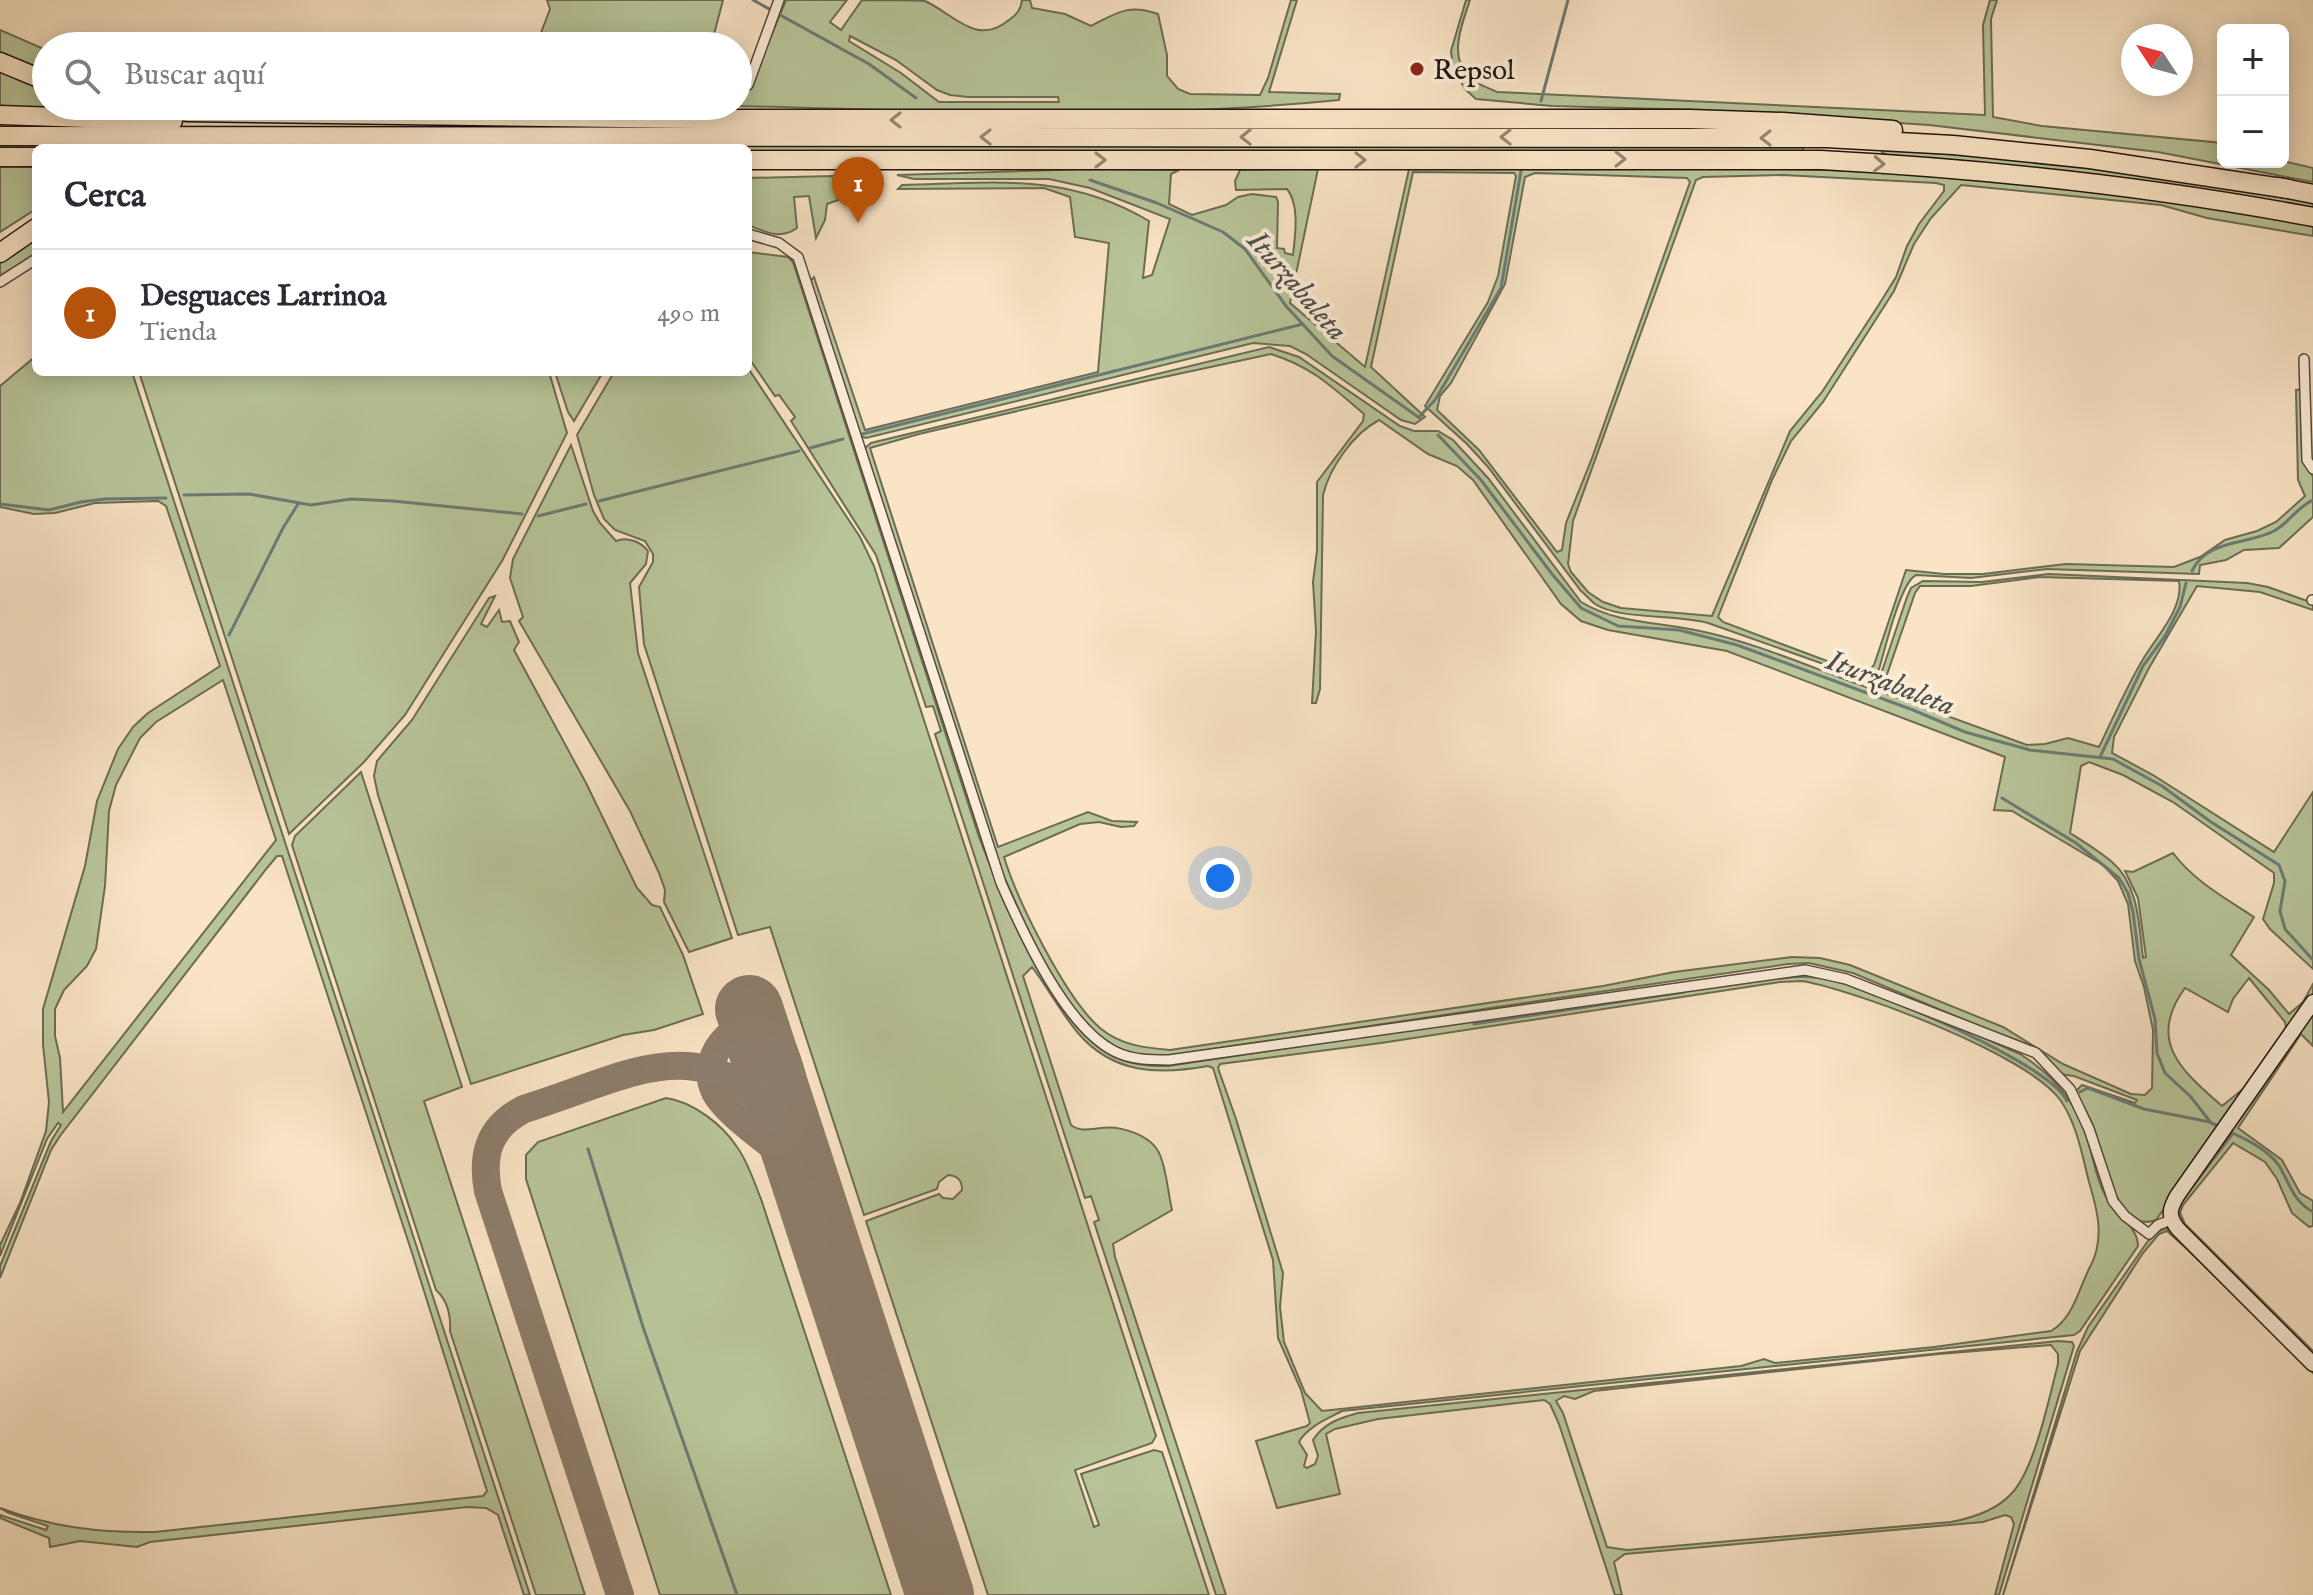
<!DOCTYPE html>
<html lang="es">
<meta charset="utf-8">
<style>
body{margin:0;font-family:"IM FELL English",serif;background:#f2f2f3;color:#2b2b33}
.controls{position:absolute;right:24px;top:24px;display:grid;overflow:hidden;border-radius:12px;box-shadow:0 4px 20px #0003}
.controls button{width:72px;height:72px;display:grid;place-items:center;padding:0;border:0;border-bottom:2px solid #e1e1e2;background:#fff;color:#2b2b33;font:40px sans-serif}
.compass{position:absolute;left:2121px;top:24px;width:72px;height:72px;border-radius:50%;background:#fff;box-shadow:0 4px 20px #0003;rotate:306deg}
.you{position:absolute;left:1220px;top:878px;width:28px;height:28px;margin:-20px;border:6px solid #fff;border-radius:50%;background:#1a73e8;box-shadow:0 0 0 12px #1a73e833}
.badge{display:grid;place-items:center;width:52px;height:52px;border-radius:50%;background:#b45309;color:#fff;font-size:26px;font-weight:700}
.pin{position:absolute;translate:-50% -66px;filter:drop-shadow(0 2px 4px #0008)}
.pin::after{content:'';position:absolute;top:42px;width:28px;height:24px;background:inherit;clip-path:polygon(0 0,100% 0,50% 100%)}
.list{margin:0;padding:0;list-style:none}
h2{display:flex;justify-content:space-between;align-items:center;height:104px;margin:0;padding:0 32px;font-size:34px}
h2 small{font-size:26px;font-weight:400;color:#7c7c81}
.list li{display:grid;grid-template-columns:52px 1fr auto;gap:24px;align-items:center;box-sizing:border-box;height:128px;padding:0 32px;border-top:2px solid #e1e1e2}
.list b{display:block;font-size:30px;white-space:nowrap}
.list p{margin:0;font-size:26px;white-space:nowrap;color:#7c7c81}
.list em{font-size:26px;font-style:normal;color:#7c7c81}
.icon{flex:none;width:44px;height:44px;fill:none;stroke:currentColor;stroke-width:2;stroke-linecap:round;stroke-linejoin:round}
.map{position:relative;flex:none;width:2313px;height:1595px;overflow:hidden}
.search{position:absolute;background:#fff;box-shadow:0 4px 20px #0003;left:32px;top:32px;width:720px;height:88px;display:flex;align-items:center;gap:20px;box-sizing:border-box;padding:0 28px;border-radius:44px;color:#7c7c81;font-size:30px}
.panel{position:absolute;background:#fff;box-shadow:0 4px 20px #0003;left:32px;top:144px;width:720px;height:232px;border-radius:12px}
.map>svg:first-child{display:block}
.green{fill:#b8c599;stroke:#6c6c54;stroke-width:2;fill-rule:evenodd}
.lines{fill:none;stroke-linecap:round;stroke-linejoin:round}
.stream{stroke:#6c7a74;stroke-width:3}
.taxiway{stroke:#8d7c6a;stroke-width:28}
.runway{stroke:#8d7c6a;stroke-width:68}
.street-casing{stroke:#57473c;stroke-width:12}
.secondary-casing{stroke:#21130e;stroke-width:17}
.highway-casing{stroke:#21130e;stroke-width:21}
.street{stroke:#fbedd9;stroke-width:9}
.secondary{stroke:#fbedd9;stroke-width:14}
.highway{stroke:#f9e4c5;stroke-width:18}
.oneway{stroke:#988673}
.poi-dot{fill:#8f2418;stroke:#fbedd9;stroke-width:3}
.labels{text-anchor:middle;stroke-width:8;stroke-linejoin:round;paint-order:stroke}
.poi-label{font-size:28px;fill:#21130e;stroke:#fbedd9;text-anchor:start}
.water-label{font-size:30px;font-style:italic;fill:#4d4f4a;stroke:#fbedd9}
</style>
<div class="map">
<svg width="2313" height="1595" viewBox="0 0 2313 1595">
<rect width="100%" height="100%" fill="#f9e4c5"/>
<filter id="stains"><feTurbulence type="fractalNoise" baseFrequency=".0025" numOctaves="4"/><feColorMatrix values="0 0 0 0 .2 0 0 0 0 .09 0 0 0 0 .02 0 0 0 .5 -.17"/></filter>
<radialGradient id="worn" r=".72"><stop offset=".6" stop-color="#630" stop-opacity="0"/><stop offset="1" stop-color="#630" stop-opacity=".3"/></radialGradient>
<g class="green">
<path d="M547,0H723L711,46H621L591,35L558,44L539,38L550,9Z"/>
<path d="M786,0H847L830,22L841,30L862,0C878,0 912,0 925,1C954,14 976,47 1009,20C1017,14 1021,10 1022,0H1030L1032,8L1065,14L1091,26C1118,12 1128,4 1158,14L1167,55V76L1178,89L1190,94L1260,95L1268,78L1291,0H1297L1269,92L1340,94L1339,100C1140,120 938,111 738,106V78L750,87ZM850,36L896,60L937,90L950,95L968,97H1058L1059,102H939L901,73L849,41Z"/>
<path d="M1466,0H1470C1462,25 1448,55 1469,78C1476,84 1489,88 1497,92L1985,115L1983,25L1990,0H1997L1991,19L1993,117L2042,126L2223,143V162L2283,161L2313,168V182L2158,152L1929,125L1704,110L1552,106L1476,99L1465,89L1453,67L1451,51Z"/>
<path d="M0,30L46,50V72L0,52Z"/>
<path d="M0,70L46,89V106H99L127,113L0,108Z"/>
<path d="M0,142L1803,146V152L748,153V148H36L0,151Z"/>
<path d="M1883,150C2028,157 2170,178 2313,202V209L1962,161L1887,155L1882,152Z"/>
<path d="M0,167H36V209L0,232Z"/>
<path d="M1592,167C1715,169 1840,167 1963,177C2080,186 2198,203 2313,225V236L2207,218L2161,205L1961,185L1931,218L1914,244L1894,291L1823,402L1791,441L1772,480L1718,617L1723,622L1859,673L1868,672L1874,665L1906,570L1944,574H1983L2066,564L2174,567L2200,557L2225,540L2257,531L2276,522L2305,496L2298,480L2296,390L2304,389L2305,460L2313,477V517L2279,548L2244,550L2226,560L2200,565L2199,574L2047,569L1971,578L1916,575C1900,583 1885,650 1879,669L1871,677L1863,678L1708,623C1677,614 1619,620 1595,604C1590,600 1586,595 1581,591L1488,467L1467,444L1425,406L1488,302L1498,276L1516,176L1514,173L1413,172L1371,367L1425,417L1415,424L1401,420L1306,354L1290,346L1253,343L866,438L860,436L810,281L814,277L865,430L1098,372L1109,243L1075,237L1070,197L1044,188L898,189L902,185C994,183 1066,172 1149,221L1143,278L1152,275L1170,219L1090,188L1049,179H914L897,175L1087,169L1179,170L1171,174L1169,204L1192,215L1226,205L1238,197L1252,194L1276,197L1278,202L1277,248L1284,249L1285,253L1293,255C1295,236 1300,205 1287,189L1236,190L1235,181L1240,170L1318,169L1290,303L1365,367L1409,169ZM1535,173L1687,178L1690,182L1592,458L1566,523L1562,550L1557,552L1479,450L1437,410L1440,396L1451,383L1505,284L1525,177ZM1783,175L1936,183L1944,185V191L1919,224L1907,246L1896,277L1878,306L1822,392L1790,431L1712,616L1621,608L1603,602L1588,592L1571,572L1568,564L1573,521L1696,180L1703,177Z"/>
<path d="M833,176L838,200L827,204L825,220L816,238L809,196L794,197L797,228C780,240 766,232 748,225V178Z"/>
<path d="M36,236V254L0,276V262Z"/>
<path d="M748,252L788,257L793,262L979,837C1003,900 1051,1026 1114,1057C1132,1065 1149,1066 1168,1066L1792,973C1863,977 1953,1025 2020,1054C2050,1073 2075,1100 2086,1135C2093,1155 2095,1176 2105,1195C2114,1213 2138,1226 2138,1246L2080,1331L2074,1335L1342,1411C1327,1419 1307,1427 1299,1442L1307,1455L1304,1466L1307,1468L1315,1464L1318,1456L1313,1440C1324,1423 1340,1418 1358,1413L2058,1341L2072,1342L2074,1346L1999,1595H1995L2014,1524L2011,1517L2005,1515L1983,1522L1625,1554L1614,1562L1622,1595H1615L1559,1424L1550,1404L1544,1400L1378,1419L1335,1429L1326,1434L1340,1494L1277,1508L1256,1441L1307,1426L1310,1423L1301,1390L1278,1338L1273,1260L1213,1068L1208,1066C1158,1075 1113,1074 1078,1033C1061,1013 1048,988 1032,967L1023,976L1071,1125C1080,1132 1090,1129 1101,1128C1120,1125 1152,1135 1160,1155C1167,1172 1168,1193 1172,1210L1113,1244L1115,1257L1226,1595H1216L1094,1222L1099,1220L1091,1196L1085,1198L935,734L941,731L933,706L926,707L876,555L791,421L795,417L779,395L775,396L748,357ZM1803,981C1860,992 2029,1055 2061,1101C2077,1125 2082,1154 2089,1182C2097,1209 2105,1237 2091,1265C2079,1287 2074,1318 2051,1331L1934,1347L1775,1363L1764,1359L1741,1366L1322,1411L1305,1393L1284,1342L1280,1307L1283,1273L1236,1119L1218,1068L1220,1064L1381,1043L1780,982ZM2051,1345L2058,1354V1364C2049,1398 2035,1468 2012,1493C1997,1510 1972,1518 1951,1522L1627,1550L1607,1547L1563,1413L1556,1401L1564,1396L1575,1399L1594,1391L1939,1354Z"/>
<path d="M1269,347L1299,357L1400,426L1414,431H1438L1453,440L1488,478L1581,602C1620,625 1657,621 1700,631C1757,643 1812,668 1866,687L1881,674L1907,597L1911,588L1923,581L1982,582L2049,574L2247,583L2268,587L2313,603V610L2260,592L2197,586L2149,668L2114,737L2112,753L2153,775L2274,852L2313,792V969L2270,929L2263,919L2274,883V873L2173,802L2123,775L2089,762L2081,766L2070,833C2084,842 2099,851 2112,862C2139,885 2139,926 2143,958L2146,957L2138,898L2125,871L2133,872L2173,853C2194,881 2225,898 2254,917L2231,955L2269,990L2289,1014L2303,1002L2313,984V994L2275,1053L2156,1220C2117,1235 2102,1155 2095,1131C2091,1117 2081,1104 2076,1091L2082,1085L2135,1103L2137,1100L2074,1076L2060,1074L2024,1045L1853,973L1809,963L1788,964L1160,1057C1142,1056 1128,1054 1113,1045C1064,1018 1021,916 999,865L864,449L871,443ZM1271,354C1312,367 1331,386 1364,414L1363,421L1317,482V551L1313,582L1316,631L1312,703H1316L1320,689L1323,495C1330,467 1353,434 1379,420L1428,454L1457,466L1473,480L1561,604L1581,621L1608,630L1727,651L2005,757L1994,810L2012,811L2103,865L2118,881L2128,904L2135,961L2144,987L2153,1030L2152,1088L2145,1095L2131,1094L2063,1064L2003,1027L1850,965L1820,958L1792,957L1674,972L1603,986L1170,1050C1145,1048 1120,1045 1100,1028C1066,999 1017,900 1004,857L1080,824L1099,822L1121,827L1134,826L1137,822L1112,821L1088,812L998,847L870,448L919,434L1150,380ZM2039,577L2179,581C2184,609 2155,638 2142,661C2126,688 2113,718 2099,747L2068,738L2045,744L2027,745L1881,692L1915,593L1920,586H1971ZM2249,978L2285,1022L2286,1028L2243,1089L2222,1106C2182,1071 2146,1041 2185,988L2228,1012L2233,999Z"/>
<path d="M36,356V372H132L530,1595H524L498,1515L486,1508L467,1507L150,1542L137,1547L80,1541L50,1547L49,1538L0,1518V1515L46,1530L48,1526L9,1513L0,1508C51,1527 100,1533 155,1532L483,1496L487,1491L413,1256L282,856H277L267,868L60,1136L51,1150L0,1278V1266L51,1141L61,1125L58,1123L47,1139L0,1256V1245L20,1203L46,1131L49,1102L43,1045V1009L85,866L97,801L118,749L133,727L148,713L220,666L166,506L158,501L95,503L55,513L34,514L0,507V386ZM223,680L276,840L63,1112L60,1058L55,1036V1009L64,990L87,966L96,949L105,886L109,811L116,785L140,738L156,722Z"/>
<path d="M748,368L860,537L874,566L1156,1436L1152,1443L1075,1470L1094,1527L1099,1525L1081,1474L1154,1450L1162,1452L1209,1595H988L866,1221L939,1194L943,1198L953,1199L962,1190C962,1180 958,1176 948,1175L939,1182L937,1189L864,1215L770,927L738,935L644,644L639,587L653,562V554L645,541L615,530L604,519L594,495L577,435L614,372H748Z"/>
<path d="M139,372H549L567,433L502,561L405,715L364,762L289,834Z"/>
<path d="M555,372H603L574,421L568,412Z"/>
<path d="M571,445L593,511L600,523L616,541C627,536 641,542 648,551L646,564L630,583L638,653L732,938L689,952L664,902L665,890L659,873L630,811L519,621L523,617L510,578L513,559Z"/>
<path d="M495,596L481,624L487,627L499,610L502,622L510,621L519,642L514,650L586,783L637,888L652,905L660,907L683,955L703,1014L654,1030L623,1035L471,1084L378,795L374,776L377,761L412,720L489,598Z"/>
<path d="M361,772L462,1087L424,1101L585,1595H536L450,1331C451,1315 448,1301 436,1290L292,845L295,836Z"/>
<path d="M2313,1009V1046L2301,1034L2238,1128L2282,1160L2300,1193L2313,1201V1226L2309,1227L2292,1213L2277,1179L2265,1162L2233,1143L2183,1205L2180,1213L2185,1224L2313,1351V1358L2176,1218L2179,1200Z"/>
<path d="M666,1098C693,1102 722,1124 737,1147C748,1162 754,1182 761,1199L891,1595H660L526,1179V1155L538,1142Z"/>
<path d="M2166,1228L2172,1231L2313,1369V1373L2188,1250L2167,1231L2159,1234L2143,1253L2080,1351L2003,1595L2077,1351L2088,1327L2148,1241L2155,1233Z"/>
</g>
<g class="lines">
<g class="stream">
<path d="M753,0L869,64L916,98"/>
<path d="M1541,101L1568,0"/>
<path d="M1090,180L1157,203L1223,232L1245,249L1286,306L1332,356L1421,419"/>
<path d="M1419,417L1435,400L1501,288L1521,171"/>
<path d="M862,434L1303,324"/>
<path d="M1438,435L1481,480L1552,574L1581,608L1618,626L1679,630L1737,645L1913,710L1965,732L2030,750L2113,759L2162,786L2211,822L2279,865L2285,881L2280,911L2285,929L2313,960"/>
<path d="M810,448L843,439"/>
<path d="M184,495L249,494L311,505L351,499L393,501L522,514"/>
<path d="M599,501L799,451"/>
<path d="M0,504L49,510L81,502L105,499L166,498"/>
<path d="M538,516L586,504"/>
<path d="M2192,571C2207,539 2247,545 2274,531C2289,523 2297,507 2313,500"/>
<path d="M229,635L283,528L298,504"/>
<path d="M2100,757L2143,666L2165,636L2180,607L2186,583"/>
<path d="M2002,798L2076,843L2119,878L2128,893L2133,912L2139,959L2155,1019L2157,1053L2165,1073L2191,1097L2211,1123L2221,1127"/>
<path d="M1787,977C1801,976 1815,976 1829,979C1874,990 2049,1063 2067,1101"/>
<path d="M1474,1024L1684,992"/>
<path d="M2080,1092L2088,1088L2144,1109L2210,1122"/>
<path d="M2228,1131C2246,1139 2269,1150 2280,1167C2290,1185 2294,1202 2313,1212"/>
<path d="M588,1149L643,1327L737,1595"/>
<path d="M2192,1187L2233,1133"/>
</g>
<g class="taxiway">
<path d="M801,1168C779,1150 727,1115 715,1092C695,1052 747,1007 772,1031C798,1057 806,1163 812,1202"/>
<path d="M620,1595L488,1191C481,1154 489,1127 524,1109C634,1075 705,1021 790,1133"/>
</g>
<path class="runway" d="M749,1009L940,1595"/>
<defs>
<g id="street">
<path d="M748,85L779,0"/>
<path d="M748,234L779,243L798,257L1001,883C1023,933 1065,1026 1114,1051C1131,1060 1151,1060 1169,1060L1805,970L1846,979L2036,1053L2070,1089L2089,1129L2113,1201L2125,1216L2149,1234L2158,1225L2171,1220"/>
<path d="M0,282L36,259"/>
<path d="M2304,359L2307,460L2313,469"/>
<path d="M2312,600H2313"/>
</g>
<path id="secondary" d="M2313,1002L2177,1196C2169,1210 2168,1216 2178,1229L2313,1364"/>
<g id="highway">
<path d="M0,62L46,81"/>
<path d="M136,106L188,112L697,119H1690L1783,122L1893,130"/>
<path d="M0,115L173,121"/>
<path d="M0,136L1826,138L1953,145L2090,159L2289,189"/>
<path d="M0,157H36"/>
<path d="M748,160H1821C1987,169 2149,186 2313,217"/>
<path d="M2278,187L2313,194"/>
<path d="M0,253L36,228"/>
</g>
</defs>
<use href="#street" class="street-casing"/>
<use href="#secondary" class="secondary-casing"/>
<use href="#highway" class="highway-casing"/>
<use href="#street" class="street"/>
<use href="#secondary" class="secondary"/>
<use href="#highway" class="highway"/>
</g>
<defs><path id="oneway-chevron" d="M-2-3.5L2.5 0L-2 3.5" fill="none" stroke-width="1.6" stroke-linecap="round" stroke-linejoin="round" transform="scale(2)"/></defs>
<g class="oneway">
<use href="#oneway-chevron" transform="translate(896 120) rotate(-180)"/>
<use href="#oneway-chevron" transform="translate(986 137) rotate(180)"/>
<use href="#oneway-chevron" transform="translate(1246 137) rotate(180)"/>
<use href="#oneway-chevron" transform="translate(1506 137) rotate(180)"/>
<use href="#oneway-chevron" transform="translate(1766 138) rotate(-180)"/>
<use href="#oneway-chevron" transform="translate(1620 159)"/>
<use href="#oneway-chevron" transform="translate(1100 160)"/>
<use href="#oneway-chevron" transform="translate(1360 160)"/>
<use href="#oneway-chevron" transform="translate(1879 164) rotate(3)"/>
</g>
<circle class="poi-dot" cx="1417" cy="69" r="8"/>
<g class="labels">
<g class="poi-label">
<text x="1433" y="79">Repsol</text>
</g>
<g class="water-label">
<text transform="translate(1298 285) rotate(49)" y="10">Iturzabaleta</text>
<text transform="translate(1891 682) rotate(21)" y="10">Iturzabaleta</text>
</g>
</g>
<rect width="100%" height="100%" filter="url(#stains)"/>
<rect width="100%" height="100%" fill="url(#worn)"/>
</svg>
<div class="controls">
<button>+</button>
<button>−</button>
</div>
<svg class="compass" viewBox="-18 -18 36 36"><path d="M0-13l5 13h-10z" fill="#e53935"/><path d="M0 13l5-13h-10z" fill="#7c7c81"/></svg>
<div class="you"></div>
<div class="pin badge" style="left:858px;top:223px">1</div>
<div class="search"><svg class="icon" aria-label="search" viewBox="0 0 24 24"><circle cx="10" cy="10" r="6"/><path d="M15 15l6 6"/></svg>Buscar aquí</div>
<section class="panel">
<h2>Cerca<small></small></h2>
<ul class="list">
<li><span class="badge">1</span><div><b>Desguaces Larrinoa</b><p>Tienda</p></div><em>490 m</em></li>
</ul>
</section>
</div>
